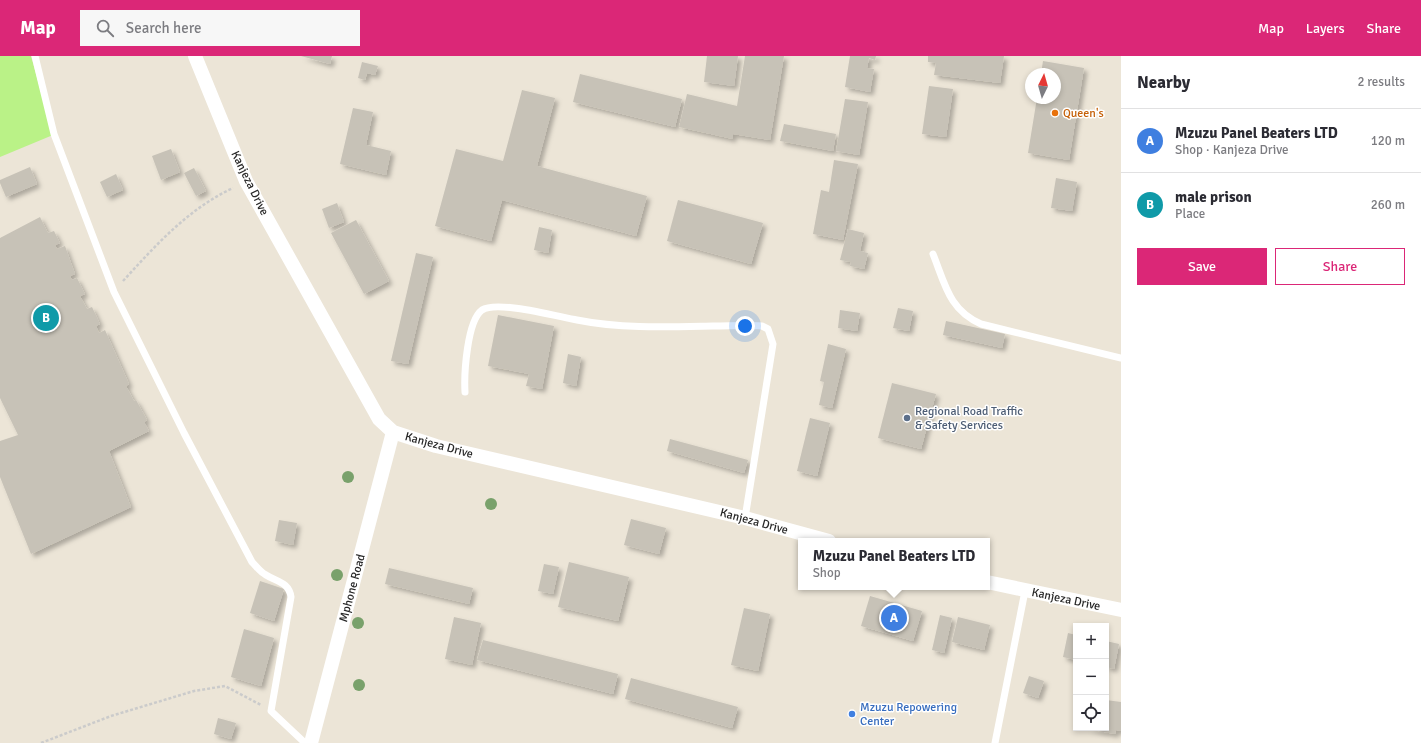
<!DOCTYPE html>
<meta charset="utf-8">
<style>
body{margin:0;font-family:Signika,sans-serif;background:#f7f7f7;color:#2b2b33}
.controls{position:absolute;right:12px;bottom:12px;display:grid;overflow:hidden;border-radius:0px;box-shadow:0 2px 6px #0003}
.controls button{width:36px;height:36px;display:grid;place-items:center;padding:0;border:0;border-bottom:1px solid #e1e1e2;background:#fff;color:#2b2b33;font:20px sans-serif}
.compass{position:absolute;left:1025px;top:12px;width:36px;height:36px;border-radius:50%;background:#fff;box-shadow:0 2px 6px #0003;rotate:5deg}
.you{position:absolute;left:745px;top:270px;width:14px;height:14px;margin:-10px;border:3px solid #fff;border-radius:50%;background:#1a73e8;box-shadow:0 0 0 6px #1a73e833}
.badge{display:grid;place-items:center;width:26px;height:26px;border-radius:50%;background:#db2777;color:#fff;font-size:13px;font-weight:700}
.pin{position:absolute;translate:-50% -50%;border:2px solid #fff;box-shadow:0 1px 4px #0006}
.popup{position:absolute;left:798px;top:482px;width:192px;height:52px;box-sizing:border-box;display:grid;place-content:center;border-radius:0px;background:#fff;filter:drop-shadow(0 1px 3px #0005);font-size:13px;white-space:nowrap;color:#7c7c81}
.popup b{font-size:15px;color:#2b2b33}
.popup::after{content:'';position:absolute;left:50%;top:100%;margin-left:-8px;border:8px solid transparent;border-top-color:#fff}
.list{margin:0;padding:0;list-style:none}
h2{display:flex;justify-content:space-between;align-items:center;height:52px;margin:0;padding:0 16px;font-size:17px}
h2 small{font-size:13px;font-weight:400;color:#7c7c81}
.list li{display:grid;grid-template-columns:26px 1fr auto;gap:12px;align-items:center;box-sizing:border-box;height:64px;padding:0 16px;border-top:1px solid #e1e1e2}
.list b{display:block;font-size:15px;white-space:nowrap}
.list p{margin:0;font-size:13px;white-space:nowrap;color:#7c7c81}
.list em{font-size:13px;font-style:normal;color:#7c7c81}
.actions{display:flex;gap:8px;padding:12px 16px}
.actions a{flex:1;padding:9px 0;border:1px solid #db2777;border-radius:0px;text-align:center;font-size:14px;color:#db2777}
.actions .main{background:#db2777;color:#fff}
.icon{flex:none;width:22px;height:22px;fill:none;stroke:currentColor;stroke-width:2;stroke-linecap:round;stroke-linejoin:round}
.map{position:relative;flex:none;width:1121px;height:687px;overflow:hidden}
header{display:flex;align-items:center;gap:24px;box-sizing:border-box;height:56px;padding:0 20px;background:#db2777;color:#fff}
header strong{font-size:19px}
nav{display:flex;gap:22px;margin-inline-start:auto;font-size:14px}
.search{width:280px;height:36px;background:#f7f7f7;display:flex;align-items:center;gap:10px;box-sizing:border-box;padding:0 14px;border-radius:0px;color:#7c7c81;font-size:15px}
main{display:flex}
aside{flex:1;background:#fff}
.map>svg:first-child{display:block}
.pitch{fill:#baf287}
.building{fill:#c7c2b7;filter:url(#shadow)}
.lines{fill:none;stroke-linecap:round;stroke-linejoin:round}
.path{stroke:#cbcbcb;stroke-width:2.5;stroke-dasharray:3 2;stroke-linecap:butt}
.service{stroke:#fff;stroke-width:7}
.minor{stroke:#fff;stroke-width:14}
.tree{fill:#79a16b}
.food-dot{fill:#e8710a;stroke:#fff;stroke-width:1.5}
.service-dot{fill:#5c6f8a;stroke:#fff;stroke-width:1.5}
.shop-dot{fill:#3f7fe0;stroke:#fff;stroke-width:1.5}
.labels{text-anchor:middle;stroke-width:3;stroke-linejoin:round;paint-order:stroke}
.food-label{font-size:12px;fill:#c56008;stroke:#fff;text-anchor:start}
.street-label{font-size:12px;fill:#272727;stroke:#fff}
.service-label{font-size:12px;fill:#4e5e75;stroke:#fff;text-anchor:start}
.shop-label{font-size:12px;fill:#366cbe;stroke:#fff;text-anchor:start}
</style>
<header>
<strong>Map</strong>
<div class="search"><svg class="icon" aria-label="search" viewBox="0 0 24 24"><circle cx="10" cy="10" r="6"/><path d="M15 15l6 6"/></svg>Search here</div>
<nav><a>Map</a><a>Layers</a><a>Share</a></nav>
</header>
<main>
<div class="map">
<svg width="1121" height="687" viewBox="0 0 1121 687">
<defs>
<filter id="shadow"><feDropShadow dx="3.5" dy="3.5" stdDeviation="2" flood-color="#0004"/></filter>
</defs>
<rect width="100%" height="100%" fill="#ece5d7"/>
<path class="pitch" d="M0,0H31L53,79L0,101Z"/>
<g class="building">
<path d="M301,0H332L330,8Z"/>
<path d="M707,0H738L734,30L704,26Z"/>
<path d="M745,0H784L770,84L733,78V83L679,71L687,38L737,50Z"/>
<path d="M850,0H876L875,4L869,2L867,12L874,13L870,36L845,31Z"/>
<path d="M928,0H1004L1000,27L934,19L936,7L928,6Z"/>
<path d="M1043,5L1084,12L1069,104L1028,97L1037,42H1055V18H1041Z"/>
<path d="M362,6L378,10L375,19L367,17L365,24L358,22Z"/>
<path d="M580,18L682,43L675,71L573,46Z"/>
<path d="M929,30L953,33L946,81L922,78Z"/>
<path d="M522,34L555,42L537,110L647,140L636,180L502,144L491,185L435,170L456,93L503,105Z"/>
<path d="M845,43L868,46L859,99L836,95Z"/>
<path d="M353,52L373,56L366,89L391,95L386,119L340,108Z"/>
<path d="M784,68L836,78L833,95L780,85Z"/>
<path d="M171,93L180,116L161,124L152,100Z"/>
<path d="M834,104L858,108L843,184L813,178L821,134L829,136Z"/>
<path d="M30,111L37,128L6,141L0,127V124Z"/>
<path d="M194,112L206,135L196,140L184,117Z"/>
<path d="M116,118L123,134L107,141L100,126Z"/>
<path d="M1056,122L1077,126L1072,155L1051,152Z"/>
<path d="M678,144L763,167L751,208L667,185Z"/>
<path d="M337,147L344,166L329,172L322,153Z"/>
<path d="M40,161L48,177L54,175L60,187L55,189L57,193L65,190L75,218L70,220L72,224L77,222L85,238L80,240L87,253L92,251L100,268L96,270L99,277L105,274L129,328L126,330L134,345L136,344L147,364L144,366L149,375L109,395L131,451L31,498L0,421V385L18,379L0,342V182Z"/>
<path d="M356,164L389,225L364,238L331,177Z"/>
<path d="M539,171L552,174L548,197L534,194Z"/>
<path d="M848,173L864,177L860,195L868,197L864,213L850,210L851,206L840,204Z"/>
<path d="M416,197L433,201L408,308L391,305Z"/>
<path d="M898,252L913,255L909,275L893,272Z"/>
<path d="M840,254L860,257L857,275L838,272Z"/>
<path d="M498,259L554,270L542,333L526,330L529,318L488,310Z"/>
<path d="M946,265L1005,278L1002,292L943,279Z"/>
<path d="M828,288L846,293L832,352L819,349L824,326L820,325Z"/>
<path d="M568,298L581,301L576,330L563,327Z"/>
<path d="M892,327L936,338L921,393L878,382Z"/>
<path d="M810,362L830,367L817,420L797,415Z"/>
<path d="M670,383L748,404L744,417L667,395Z"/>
<path d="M631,463L666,472L659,498L624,489Z"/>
<path d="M279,464L297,467L293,489L275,485Z"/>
<path d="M569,506L629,521L618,565L558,551Z"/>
<path d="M544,508L559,511L553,538L538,535Z"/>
<path d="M389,512L473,532L469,548L385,528Z"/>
<path d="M260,525L284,533L274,565L250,557Z"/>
<path d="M870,540L922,555L913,585L861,570Z"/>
<path d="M744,552L770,558L758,615L731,609Z"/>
<path d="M940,559L952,562L944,597L932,594Z"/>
<path d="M454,561L481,567L472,609L445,603Z"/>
<path d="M958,561L990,569L984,594L952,586Z"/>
<path d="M244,573L274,582L261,630L231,621Z"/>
<path d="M1068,577L1076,579V604L1063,601Z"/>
<path d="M483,584L618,618L613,638L477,604Z"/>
<path d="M1106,585L1119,588L1114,613L1106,611Z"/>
<path d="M1029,620L1044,625L1038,642L1023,637Z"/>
<path d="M631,622L738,651L732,672L625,643Z"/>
<path d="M1106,644L1121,646V675L1116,674L1115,678L1087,673L1106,672Z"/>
<path d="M218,662L236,667L231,683L214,678Z"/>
</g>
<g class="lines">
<g class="path">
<path d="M123,225C156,189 188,153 233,132"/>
<path d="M41,687L111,660L194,635L225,630L261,649"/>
</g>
<g class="service">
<path d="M35,0L54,78L114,236L184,377L252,506C257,511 260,516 266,519C277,526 289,526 291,541L271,655L305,687"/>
<path d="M933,198C945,228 949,254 981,268L1121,302"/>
<path d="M465,336C464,318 467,265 482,254C497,244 559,261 577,264C622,273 668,271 713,270C730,270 746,269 762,270L768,273L773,288L745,462"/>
<path d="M995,687L1025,535"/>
</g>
<g class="minor">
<path d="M195,0L246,125L379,363L393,376L436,390L745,462L829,485"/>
<path d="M987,526L1121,554"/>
<path d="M311,687L393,376"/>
</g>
</g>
<g class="tree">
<circle cx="348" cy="421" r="6"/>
<circle cx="491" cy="448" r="6"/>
<circle cx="337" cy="519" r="6"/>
<circle cx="358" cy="567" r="6"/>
<circle cx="359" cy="629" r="6"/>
</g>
<circle class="food-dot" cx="1055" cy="57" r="4"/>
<circle class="service-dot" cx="907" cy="362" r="4"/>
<circle class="shop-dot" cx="852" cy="658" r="4"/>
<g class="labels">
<g class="food-label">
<text x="1063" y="61">Queen's</text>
</g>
<g class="street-label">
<text transform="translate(250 127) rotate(64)" y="4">Kanjeza Drive</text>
<text transform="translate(439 389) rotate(15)" y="4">Kanjeza Drive</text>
<text transform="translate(754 465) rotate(15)" y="4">Kanjeza Drive</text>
<text transform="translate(352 532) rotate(-75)" y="4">Mphone Road</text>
<text transform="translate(1066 543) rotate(12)" y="4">Kanjeza Drive</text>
</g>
<g class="service-label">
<text x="915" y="359">Regional Road Traffic<tspan x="915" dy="14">&amp; Safety Services</tspan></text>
</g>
<g class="shop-label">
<text x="860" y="655">Mzuzu Repowering<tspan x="860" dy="14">Center</tspan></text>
</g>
</g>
</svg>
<div class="controls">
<button>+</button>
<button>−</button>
<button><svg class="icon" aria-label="locate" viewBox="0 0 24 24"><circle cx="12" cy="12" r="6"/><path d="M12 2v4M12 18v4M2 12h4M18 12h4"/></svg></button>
</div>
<svg class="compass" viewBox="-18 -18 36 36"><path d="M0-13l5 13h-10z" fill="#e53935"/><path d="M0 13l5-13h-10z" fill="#7c7c81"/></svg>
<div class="you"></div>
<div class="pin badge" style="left:894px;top:562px;background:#3f7fe0">A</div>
<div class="popup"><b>Mzuzu Panel Beaters LTD</b>Shop</div>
<div class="pin badge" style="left:46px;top:262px;background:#0f9aa8">B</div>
</div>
<aside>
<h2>Nearby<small>2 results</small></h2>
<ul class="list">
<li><span class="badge" style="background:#3f7fe0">A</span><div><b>Mzuzu Panel Beaters LTD</b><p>Shop · Kanjeza Drive</p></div><em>120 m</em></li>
<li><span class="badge" style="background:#0f9aa8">B</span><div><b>male prison</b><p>Place</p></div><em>260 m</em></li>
</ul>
<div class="actions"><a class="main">Save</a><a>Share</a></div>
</aside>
</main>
